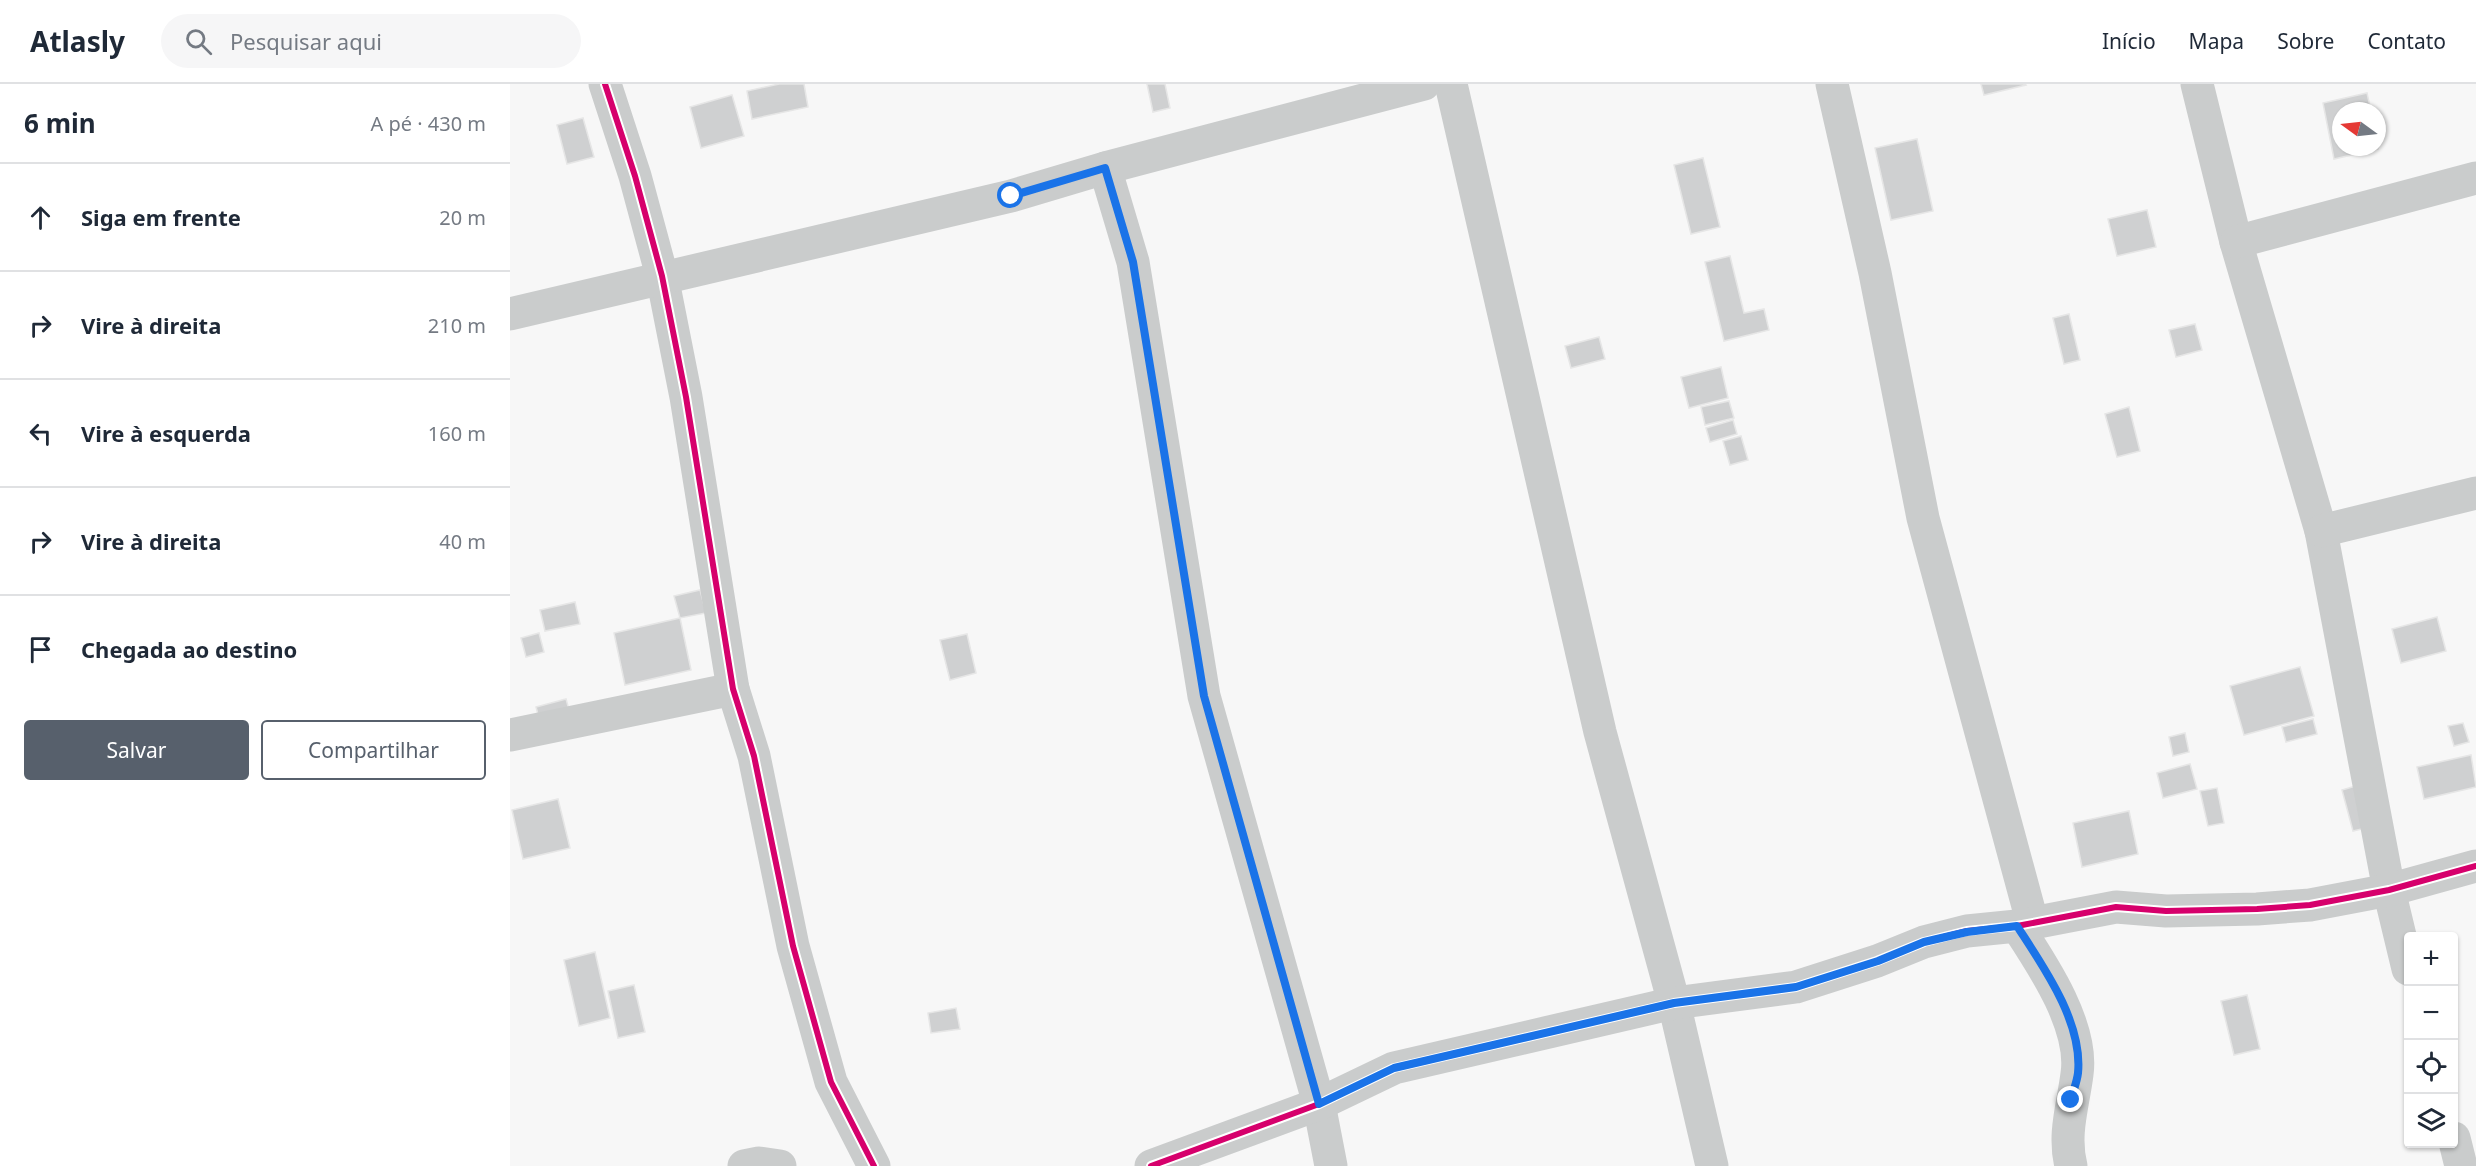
<!DOCTYPE html>
<html lang="pt">
<meta charset="utf-8">
<style>
body{margin:0;font-family:"Noto Sans",sans-serif;background:#f6f6f7;color:#1f2937}
.controls{position:absolute;right:18px;bottom:18px;display:grid;overflow:hidden;border-radius:6px;box-shadow:0 2px 4px #0004}
.controls button{width:54px;height:54px;display:grid;place-items:center;padding:0;border:0;border-bottom:2px solid #e0e1e3;background:#fff;color:#1f2937;font:30px sans-serif}
.compass{position:absolute;left:1822px;top:18px;width:54px;height:54px;border-radius:50%;background:#fff;box-shadow:0 2px 4px #0004;rotate:285deg}
.stop{position:absolute;width:18px;height:18px;margin:-14px;border:4px solid #1a73e8;border-radius:50%;background:#fff}
.stop.end{background:#1a73e8;border-color:#fff;box-shadow:0 2px 6px #0008}
.list{margin:0;padding:0;list-style:none}
h2{display:flex;justify-content:space-between;align-items:center;height:78px;margin:0;padding:0 24px;font-size:26px}
h2 small{font-size:20px;font-weight:400;color:#747a83}
.list li{display:grid;grid-template-columns:39px 1fr auto;gap:18px;align-items:center;box-sizing:border-box;height:108px;padding:0 24px;border-top:2px solid #e0e1e3}
.list b{display:block;font-size:22px;white-space:nowrap}
.list em{font-size:20px;font-style:normal;color:#747a83}
.actions{display:flex;gap:12px;padding:18px 24px}
.actions a{flex:1;padding:14px 0;border:2px solid #57606c;border-radius:6px;text-align:center;font-size:21px;color:#57606c}
.actions .main{background:#57606c;color:#fff}
.icon{flex:none;width:33px;height:33px;fill:none;stroke:currentColor;stroke-width:2;stroke-linecap:round;stroke-linejoin:round}
.map{position:relative;flex:none;width:1966px;height:1082px;overflow:hidden}
header{display:flex;align-items:center;gap:36px;box-sizing:border-box;height:84px;padding:0 30px;background:#fff;border-bottom:2px solid #e0e1e3}
header strong{font-size:28px}
nav{display:flex;gap:33px;margin-inline-start:auto;font-size:21px}
.search{width:420px;height:54px;background:#f6f6f7;display:flex;align-items:center;gap:15px;box-sizing:border-box;padding:0 21px;border-radius:33px;color:#747a83;font-size:22px}
main{display:flex}
aside{flex:1;background:#fff}
.map>svg:first-child{display:block}
.building{fill:#cfd0d1;stroke:#e6e6e6;stroke-width:1.5}
.lines{fill:none;stroke-linecap:round;stroke-linejoin:round}
.minor{stroke:#cacccc;stroke-width:33}
.tertiary{stroke:#cacccc;stroke-width:33}
.cycleway-casing{stroke:#fff;stroke-width:10}
.cycleway{stroke:#d6006c;stroke-width:6}
.route{stroke:#1a73e8;stroke-width:8}
</style>
<header>
<strong>Atlasly</strong>
<div class="search"><svg class="icon" aria-label="search" viewBox="0 0 24 24"><circle cx="10" cy="10" r="6"/><path d="M15 15l6 6"/></svg>Pesquisar aqui</div>
<nav><a>Início</a><a>Mapa</a><a>Sobre</a><a>Contato</a></nav>
</header>
<main>
<aside>
<h2>6 min<small>A pé · 430 m</small></h2>
<ul class="list">
<li><svg class="icon" aria-label="ahead" viewBox="0 0 24 24"><path d="M12 20V5M6 11l6-6 6 6"/></svg><div><b>Siga em frente</b></div><em>20 m</em></li>
<li><svg class="icon" aria-label="right" viewBox="0 0 24 24"><path d="M7 20v-9h11M14 6l5 5-5 5"/></svg><div><b>Vire à direita</b></div><em>210 m</em></li>
<li><svg class="icon" aria-label="left" viewBox="0 0 24 24"><path d="M17 20v-9H6M10 6l-5 5 5 5"/></svg><div><b>Vire à esquerda</b></div><em>160 m</em></li>
<li><svg class="icon" aria-label="right" viewBox="0 0 24 24"><path d="M7 20v-9h11M14 6l5 5-5 5"/></svg><div><b>Vire à direita</b></div><em>40 m</em></li>
<li><svg class="icon" aria-label="arrive" viewBox="0 0 24 24"><path d="M6 21V4h12l-3 4 3 4H6"/></svg><div><b>Chegada ao destino</b></div></li>
</ul>
<div class="actions"><a class="main">Salvar</a><a>Compartilhar</a></div>
</aside>
<div class="map">
<svg width="1966" height="1082" viewBox="0 0 1966 1082">
<rect width="100%" height="100%" fill="#f7f7f7"/>
<g class="building">
<path d="M269,0H294L298,23L242,35L237,7Z"/>
<path d="M637,0H655L660,24L643,28Z"/>
<path d="M1471,0H1515L1516,1L1474,11Z"/>
<path d="M1857,9L1861,27H1831V63H1867V59L1868,65L1824,75L1813,19Z"/>
<path d="M222,11L234,52L191,64L180,23Z"/>
<path d="M73,34L84,73L57,80L47,41Z"/>
<path d="M1407,55L1423,127L1381,136L1365,64Z"/>
<path d="M1193,74L1210,143L1181,150L1164,81Z"/>
<path d="M1637,126L1646,163L1607,172L1598,135Z"/>
<path d="M1220,172L1234,229L1254,225L1259,246L1214,257L1195,178Z"/>
<path d="M1559,230L1570,276L1554,280L1543,234Z"/>
<path d="M1685,240L1692,266L1666,273L1659,246Z"/>
<path d="M1089,253L1095,275L1061,284L1055,262Z"/>
<path d="M1211,283L1218,314L1179,324L1171,293Z"/>
<path d="M1219,317L1224,334L1195,341L1191,323Z"/>
<path d="M1619,323L1630,367L1607,373L1595,330Z"/>
<path d="M1223,336L1227,350L1200,358L1196,344Z"/>
<path d="M1231,352L1238,376L1220,381L1213,357Z"/>
<path d="M190,506L196,529L170,534L164,512Z"/>
<path d="M65,518L70,540L35,547L30,526Z"/>
<path d="M1927,533L1936,567L1891,579L1882,545Z"/>
<path d="M170,534L181,586L115,601L104,549Z"/>
<path d="M29,549L34,568L16,573L11,554Z"/>
<path d="M457,550L466,589L440,596L430,556Z"/>
<path d="M1790,583L1804,632L1734,651L1720,602Z"/>
<path d="M56,615L61,633L31,641L26,623Z"/>
<path d="M1803,635L1807,650L1776,658L1772,643Z"/>
<path d="M1953,639L1959,658L1944,662L1938,642Z"/>
<path d="M1675,649L1679,668L1663,672L1659,653Z"/>
<path d="M1961,671L1966,703L1914,715L1907,683Z"/>
<path d="M1680,680L1687,705L1653,714L1647,689Z"/>
<path d="M1849,701L1860,743L1843,747L1832,706Z"/>
<path d="M1707,704L1714,739L1698,742L1690,707Z"/>
<path d="M48,715L60,764L13,775L2,726Z"/>
<path d="M1619,727L1628,770L1572,783L1563,739Z"/>
<path d="M85,868L100,934L69,942L54,876Z"/>
<path d="M124,901L135,948L108,954L98,907Z"/>
<path d="M1737,911L1750,965L1724,971L1711,917Z"/>
<path d="M446,924L450,945L421,949L418,929Z"/>
</g>
<g class="lines">
<g class="minor">
<path d="M95,0L125,92L152,192L176,313L223,605L244,672L283,862L321,998L364,1082"/>
<path d="M941,0L1090,648L1164,919L1202,1082"/>
<path d="M1322,0L1365,189L1413,434L1522,837"/>
<path d="M1687,0L1726,158L1811,447L1879,806L1898,885"/>
<path d="M595,84L623,178L694,612L809,1020L821,1082"/>
<path d="M1726,158L1966,94"/>
<path d="M1811,447L1966,409"/>
<path d="M0,651L223,605"/>
<path d="M1507,842C1532,880 1574,942 1567,990C1563,1022 1553,1050 1561,1082"/>
<path d="M1944,1054L1951,1082"/>
<path d="M234,1082L249,1079L270,1082"/>
<path d="M641,1082L809,1020L884,984L1164,919L1286,903L1367,877L1414,858L1457,847L1507,842L1606,823L1656,827L1747,825L1800,821L1879,806L1966,782"/>
</g>
<path class="tertiary" d="M0,230L501,112L595,84L914,0"/>
<defs>
<g id="cycleway">
<path d="M95,0L125,92L152,192L176,313L223,605L244,672L283,862L321,998L364,1082"/>
<path d="M641,1082L809,1020L884,984L1164,919L1286,903L1367,877L1414,858L1457,847L1507,842L1606,823L1656,827L1747,825L1800,821L1879,806L1966,782"/>
</g>
</defs>
<use href="#cycleway" class="cycleway-casing"/>
<use href="#cycleway" class="cycleway"/>
</g>
<g class="lines">
<path class="route" d="M501,112L595,84L623,178L694,612L809,1020L884,984L1164,919L1286,903L1368,877L1414,858L1457,848L1507,842C1533,882 1573,938 1568,989C1567,998 1563,1007 1561,1016"/>
</g>
</svg>
<div class="controls">
<button>+</button>
<button>−</button>
<button><svg class="icon" aria-label="locate" viewBox="0 0 24 24"><circle cx="12" cy="12" r="6"/><path d="M12 2v4M12 18v4M2 12h4M18 12h4"/></svg></button>
<button><svg class="icon" aria-label="layers" viewBox="0 0 24 24"><path d="M12 4l9 5-9 5-9-5zM3 14l9 5 9-5"/></svg></button>
</div>
<svg class="compass" viewBox="-18 -18 36 36"><path d="M0-13l5 13h-10z" fill="#e53935"/><path d="M0 13l5-13h-10z" fill="#747a83"/></svg>
<div class="stop" style="left:501px;top:112px"></div>
<div class="stop end" style="left:1561px;top:1016px"></div>
</div>
</main>
